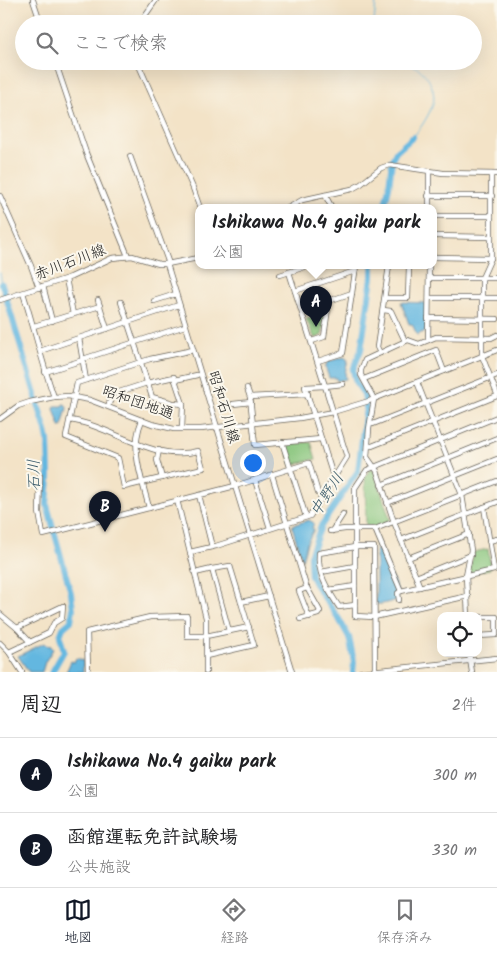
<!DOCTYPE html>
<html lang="ja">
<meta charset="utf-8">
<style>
body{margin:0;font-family:Kalam,"Klee One",sans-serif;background:#f2f2f2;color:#202124}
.controls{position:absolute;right:15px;bottom:15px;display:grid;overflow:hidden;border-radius:10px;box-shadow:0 5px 20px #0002}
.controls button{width:45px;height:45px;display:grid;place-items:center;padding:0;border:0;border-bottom:1px solid #e0e0e0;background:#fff;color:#202124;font:25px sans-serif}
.you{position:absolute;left:252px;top:462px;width:18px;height:18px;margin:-12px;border:4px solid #fff;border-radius:50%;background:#1a73e8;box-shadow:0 0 0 8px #1a73e833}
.badge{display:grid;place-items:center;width:32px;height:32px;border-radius:50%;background:#111827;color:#fff;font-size:16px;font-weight:700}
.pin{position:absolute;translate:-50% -41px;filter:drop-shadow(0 1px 2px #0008)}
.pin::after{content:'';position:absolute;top:26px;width:18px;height:15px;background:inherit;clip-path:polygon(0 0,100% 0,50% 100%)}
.popup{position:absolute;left:195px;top:204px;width:242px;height:65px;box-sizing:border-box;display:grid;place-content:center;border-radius:10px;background:#fff;filter:drop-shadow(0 1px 4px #0005);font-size:16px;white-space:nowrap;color:#757577}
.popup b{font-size:19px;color:#202124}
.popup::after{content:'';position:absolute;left:50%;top:100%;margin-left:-10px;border:10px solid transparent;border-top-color:#fff}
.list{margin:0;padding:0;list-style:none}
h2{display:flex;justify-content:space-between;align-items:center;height:65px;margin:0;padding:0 20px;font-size:21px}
h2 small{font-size:16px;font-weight:400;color:#757577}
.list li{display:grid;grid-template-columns:32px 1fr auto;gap:15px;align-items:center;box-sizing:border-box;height:75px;padding:0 20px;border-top:1px solid #e0e0e0}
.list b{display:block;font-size:19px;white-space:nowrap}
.list p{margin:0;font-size:16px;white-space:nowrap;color:#757577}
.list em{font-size:16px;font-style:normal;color:#757577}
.icon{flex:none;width:28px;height:28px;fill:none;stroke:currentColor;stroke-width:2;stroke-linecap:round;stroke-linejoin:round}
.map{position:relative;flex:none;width:497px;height:672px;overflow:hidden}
.search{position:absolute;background:#fff;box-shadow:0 5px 20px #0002;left:15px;right:15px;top:15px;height:55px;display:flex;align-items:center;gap:12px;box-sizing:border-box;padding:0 18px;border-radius:28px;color:#757577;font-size:19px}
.sheet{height:215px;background:#fff}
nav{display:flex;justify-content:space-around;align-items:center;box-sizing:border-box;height:70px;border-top:1px solid #e0e0e0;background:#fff;font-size:14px;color:#757577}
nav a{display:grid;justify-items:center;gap:2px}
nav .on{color:#111827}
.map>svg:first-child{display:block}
.green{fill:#87c57b;stroke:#52704c}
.water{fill:#64b7e0;stroke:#406a7e}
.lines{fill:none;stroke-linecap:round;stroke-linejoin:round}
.stream{stroke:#64b7e0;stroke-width:1}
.river{stroke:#64b7e0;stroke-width:6}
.minor-casing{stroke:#676258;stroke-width:6}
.minor{stroke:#fff;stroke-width:4.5}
.labels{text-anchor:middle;stroke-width:4;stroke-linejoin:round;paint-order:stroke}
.street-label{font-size:15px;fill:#1c1c1c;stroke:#fbf7ec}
.water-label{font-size:16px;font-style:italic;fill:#395a6a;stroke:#fbf7ec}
</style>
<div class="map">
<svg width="497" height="672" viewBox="0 0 497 672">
<rect width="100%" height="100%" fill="#fbf7ec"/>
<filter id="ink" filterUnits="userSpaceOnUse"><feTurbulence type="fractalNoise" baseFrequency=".02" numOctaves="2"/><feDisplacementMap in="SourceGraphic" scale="10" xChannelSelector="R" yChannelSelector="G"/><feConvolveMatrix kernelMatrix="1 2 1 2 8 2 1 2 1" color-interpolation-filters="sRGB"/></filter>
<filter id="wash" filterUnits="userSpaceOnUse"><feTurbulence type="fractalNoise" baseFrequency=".0096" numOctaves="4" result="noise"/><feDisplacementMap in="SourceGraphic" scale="20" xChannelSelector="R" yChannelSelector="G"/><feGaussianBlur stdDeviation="1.12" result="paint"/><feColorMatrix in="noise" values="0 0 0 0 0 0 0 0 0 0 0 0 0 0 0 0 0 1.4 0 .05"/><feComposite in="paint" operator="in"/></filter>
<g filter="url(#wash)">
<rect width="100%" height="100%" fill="#f3e3c7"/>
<g class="green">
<path d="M326,313L322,335L315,339L306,319Z"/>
<path d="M311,442L316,459L292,465L286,446L288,444Z"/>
<path d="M370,469L374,470L390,519L389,521L376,527H366L365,477Z"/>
<path d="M488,549L491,567L490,569L471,573L469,571L474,552Z"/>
</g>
<g class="water">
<path d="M401,302L426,303V331L417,335L412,324H409Z"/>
<path d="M344,357L348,360L345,373L346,379L337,381L336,378H329L325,366L327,365L326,362Z"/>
<path d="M63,404H65L67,408L62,427H60L54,409L55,406H63Z"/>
<path d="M309,520L314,523L312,528L314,529L307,543L302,560L292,526L293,525Z"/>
<path d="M376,546L380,553H382L398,591L396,593L398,600L382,604H376Z"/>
<path d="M44,643L49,646L50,645L53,649L45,662L42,672H29L18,656Z"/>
<path d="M76,658L83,660V672H66L71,661L74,662Z"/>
</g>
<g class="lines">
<g class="stream">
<path d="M374,24L376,0"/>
<path d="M389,61L394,65C400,66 407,64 413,66C426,70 437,90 433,104C429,115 421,128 413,137"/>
<path d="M0,273L2,284"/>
</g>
<g class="river">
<path d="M384,208L389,187L392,160L396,152L413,137"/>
<path d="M2,284L46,431L48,440L49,476L47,505L71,593L73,609L71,621L63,628L60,636L64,651L52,672"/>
<path d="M353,672L354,662L349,637L339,619L315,584L311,576L310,556L321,526L358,471L366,407L364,394L356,383L353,370L361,350L372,277V266"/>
</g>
</g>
</g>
<g filter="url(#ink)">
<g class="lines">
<defs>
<g id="minor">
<path d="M33,0L41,24"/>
<path d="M139,24L156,0"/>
<path d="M55,61L86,153L128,256"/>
<path d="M137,61L193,188L200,208"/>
<path d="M130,156L169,264"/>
<path d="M491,174V258L482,278V356L497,394"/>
<path d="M325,195L332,208"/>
<path d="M0,196L31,266L39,288"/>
<path d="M428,196H492"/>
<path d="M288,208L302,200L352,189L361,184L381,168L390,165L443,173L497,174"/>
<path d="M429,208V171"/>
<path d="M434,216H491"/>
<path d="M434,236L491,237"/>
<path d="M434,257L491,258"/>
<path d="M167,264L292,672"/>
<path d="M289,272L325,386L343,384"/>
<path d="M280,275L308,266"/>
<path d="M429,278H497"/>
<path d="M66,279L73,314"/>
<path d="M43,286L52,321"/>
<path d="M295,291L355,271"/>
<path d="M23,293C34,327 42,363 54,397"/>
<path d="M385,298H408L409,266"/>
<path d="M429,298H497"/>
<path d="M0,300L71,277L112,258L132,256L159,264H167L198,258"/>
<path d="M98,300L107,329"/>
<path d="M154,301L176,294"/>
<path d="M121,302L152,397L173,403L183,404L182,429"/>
<path d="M179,305L79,338L86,380L150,359L193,350"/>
<path d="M302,310L352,293"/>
<path d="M383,310L391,311L405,341"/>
<path d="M428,318L497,319"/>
<path d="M34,326L100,306"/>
<path d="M428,340L429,266"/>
<path d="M312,341L324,337L329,301"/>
<path d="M40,351L79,338"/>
<path d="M380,353L377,347L389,266"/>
<path d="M83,359L185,326"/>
<path d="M318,361L343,353L356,266"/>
<path d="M45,372L83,360"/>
<path d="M364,379L436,350L444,371"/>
<path d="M175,380L197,375"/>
<path d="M417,382L462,495L471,550L466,576L468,616"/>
<path d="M247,388L250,397L255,445L321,439"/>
<path d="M250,397L308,394"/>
<path d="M233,404L251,402"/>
<path d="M108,406L113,394L147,383L174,377L183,404"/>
<path d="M0,419L18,406L30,402L54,397L68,396L90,400L152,424L174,429H201L300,418L333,412L369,401L497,350"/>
<path d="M70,420C113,426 153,463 198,451L203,468L124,487L118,458L66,437L77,383L86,380"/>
<path d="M142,420C129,450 142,478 149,508"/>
<path d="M370,424H373L497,375"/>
<path d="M282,442L306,517"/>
<path d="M368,446H372L497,396"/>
<path d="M159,450L157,460L162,478"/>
<path d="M272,475L306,586L320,611L318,614L300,619"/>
<path d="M40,476L39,512L43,535L235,486L309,463L318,493L322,497"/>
<path d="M255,480L270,528"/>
<path d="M381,485L497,438"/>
<path d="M199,495L212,547"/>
<path d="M177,500L206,618V672"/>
<path d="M387,503L497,459"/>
<path d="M375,529L401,591L494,570L484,507"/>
<path d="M330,531L345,529H375L497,481"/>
<path d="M332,531L343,514"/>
<path d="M401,540L497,502"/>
<path d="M489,541L497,539"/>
<path d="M190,552L216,546L310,516L347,457L325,386L305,387L332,473L335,477"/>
<path d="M408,558L469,534"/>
<path d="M212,569L230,566L241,602"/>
<path d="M321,572L355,566"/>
<path d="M195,573L212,569L229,631"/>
<path d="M416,577L471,555"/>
<path d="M420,587L394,522L377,471L367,457L369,429L374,399L361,375V370L365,360L408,340L419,344L436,337L491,338L497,335"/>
<path d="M307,588L299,591L309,617"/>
<path d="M328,590L355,586"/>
<path d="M468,596L374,617L355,616V488L367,470L497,417"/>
<path d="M399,600L398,593L401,591"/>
<path d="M355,605L339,607C328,590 317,574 319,553L355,547H374L375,671"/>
<path d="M0,614L17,628L30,642"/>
<path d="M478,617H496V635L478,636"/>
<path d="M0,643L9,652L22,672"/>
<path d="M9,652L49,633L54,623L62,618L63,606L17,628"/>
<path d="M469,653L472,672"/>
<path d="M206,656L254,645L241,602L269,596"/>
<path d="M88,672L87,632L150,617L187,616V636H206L249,627"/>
<path d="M361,672L497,658"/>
</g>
</defs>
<use href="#minor" class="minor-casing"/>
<use href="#minor" class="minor"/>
</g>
</g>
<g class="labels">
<g class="street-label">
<text transform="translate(70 262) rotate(-21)" y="5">赤川石川線</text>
<text transform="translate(138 402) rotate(19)" y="5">昭和団地通</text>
<text transform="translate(224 407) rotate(73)" y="5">昭和石川線</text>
</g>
<g class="water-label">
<text transform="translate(33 475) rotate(-91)" y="6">石川</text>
<text transform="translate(326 494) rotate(-57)" y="6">中野川</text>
</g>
</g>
</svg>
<div class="controls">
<button><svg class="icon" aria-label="locate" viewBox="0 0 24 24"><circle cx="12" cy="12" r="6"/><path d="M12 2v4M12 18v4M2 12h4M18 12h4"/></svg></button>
</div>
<div class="you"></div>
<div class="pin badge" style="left:316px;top:327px">A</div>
<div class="popup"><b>Ishikawa No.4 gaiku park</b>公園</div>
<div class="pin badge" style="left:105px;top:532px">B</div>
<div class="search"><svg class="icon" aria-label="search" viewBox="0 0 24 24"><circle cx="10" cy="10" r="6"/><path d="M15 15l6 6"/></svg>ここで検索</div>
</div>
<section class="sheet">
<h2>周辺<small>2件</small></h2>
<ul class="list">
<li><span class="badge">A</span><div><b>Ishikawa No.4 gaiku park</b><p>公園</p></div><em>300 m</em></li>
<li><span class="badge">B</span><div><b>函館運転免許試験場</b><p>公共施設</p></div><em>330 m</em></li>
</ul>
</section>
<nav>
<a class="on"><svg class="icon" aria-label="map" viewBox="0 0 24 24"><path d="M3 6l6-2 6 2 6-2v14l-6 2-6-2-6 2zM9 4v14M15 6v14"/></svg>地図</a>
<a><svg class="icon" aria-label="directions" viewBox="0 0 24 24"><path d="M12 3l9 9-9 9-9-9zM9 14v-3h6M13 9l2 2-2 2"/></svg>経路</a>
<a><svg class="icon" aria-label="saved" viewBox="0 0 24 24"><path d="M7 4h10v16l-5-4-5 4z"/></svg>保存済み</a>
</nav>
